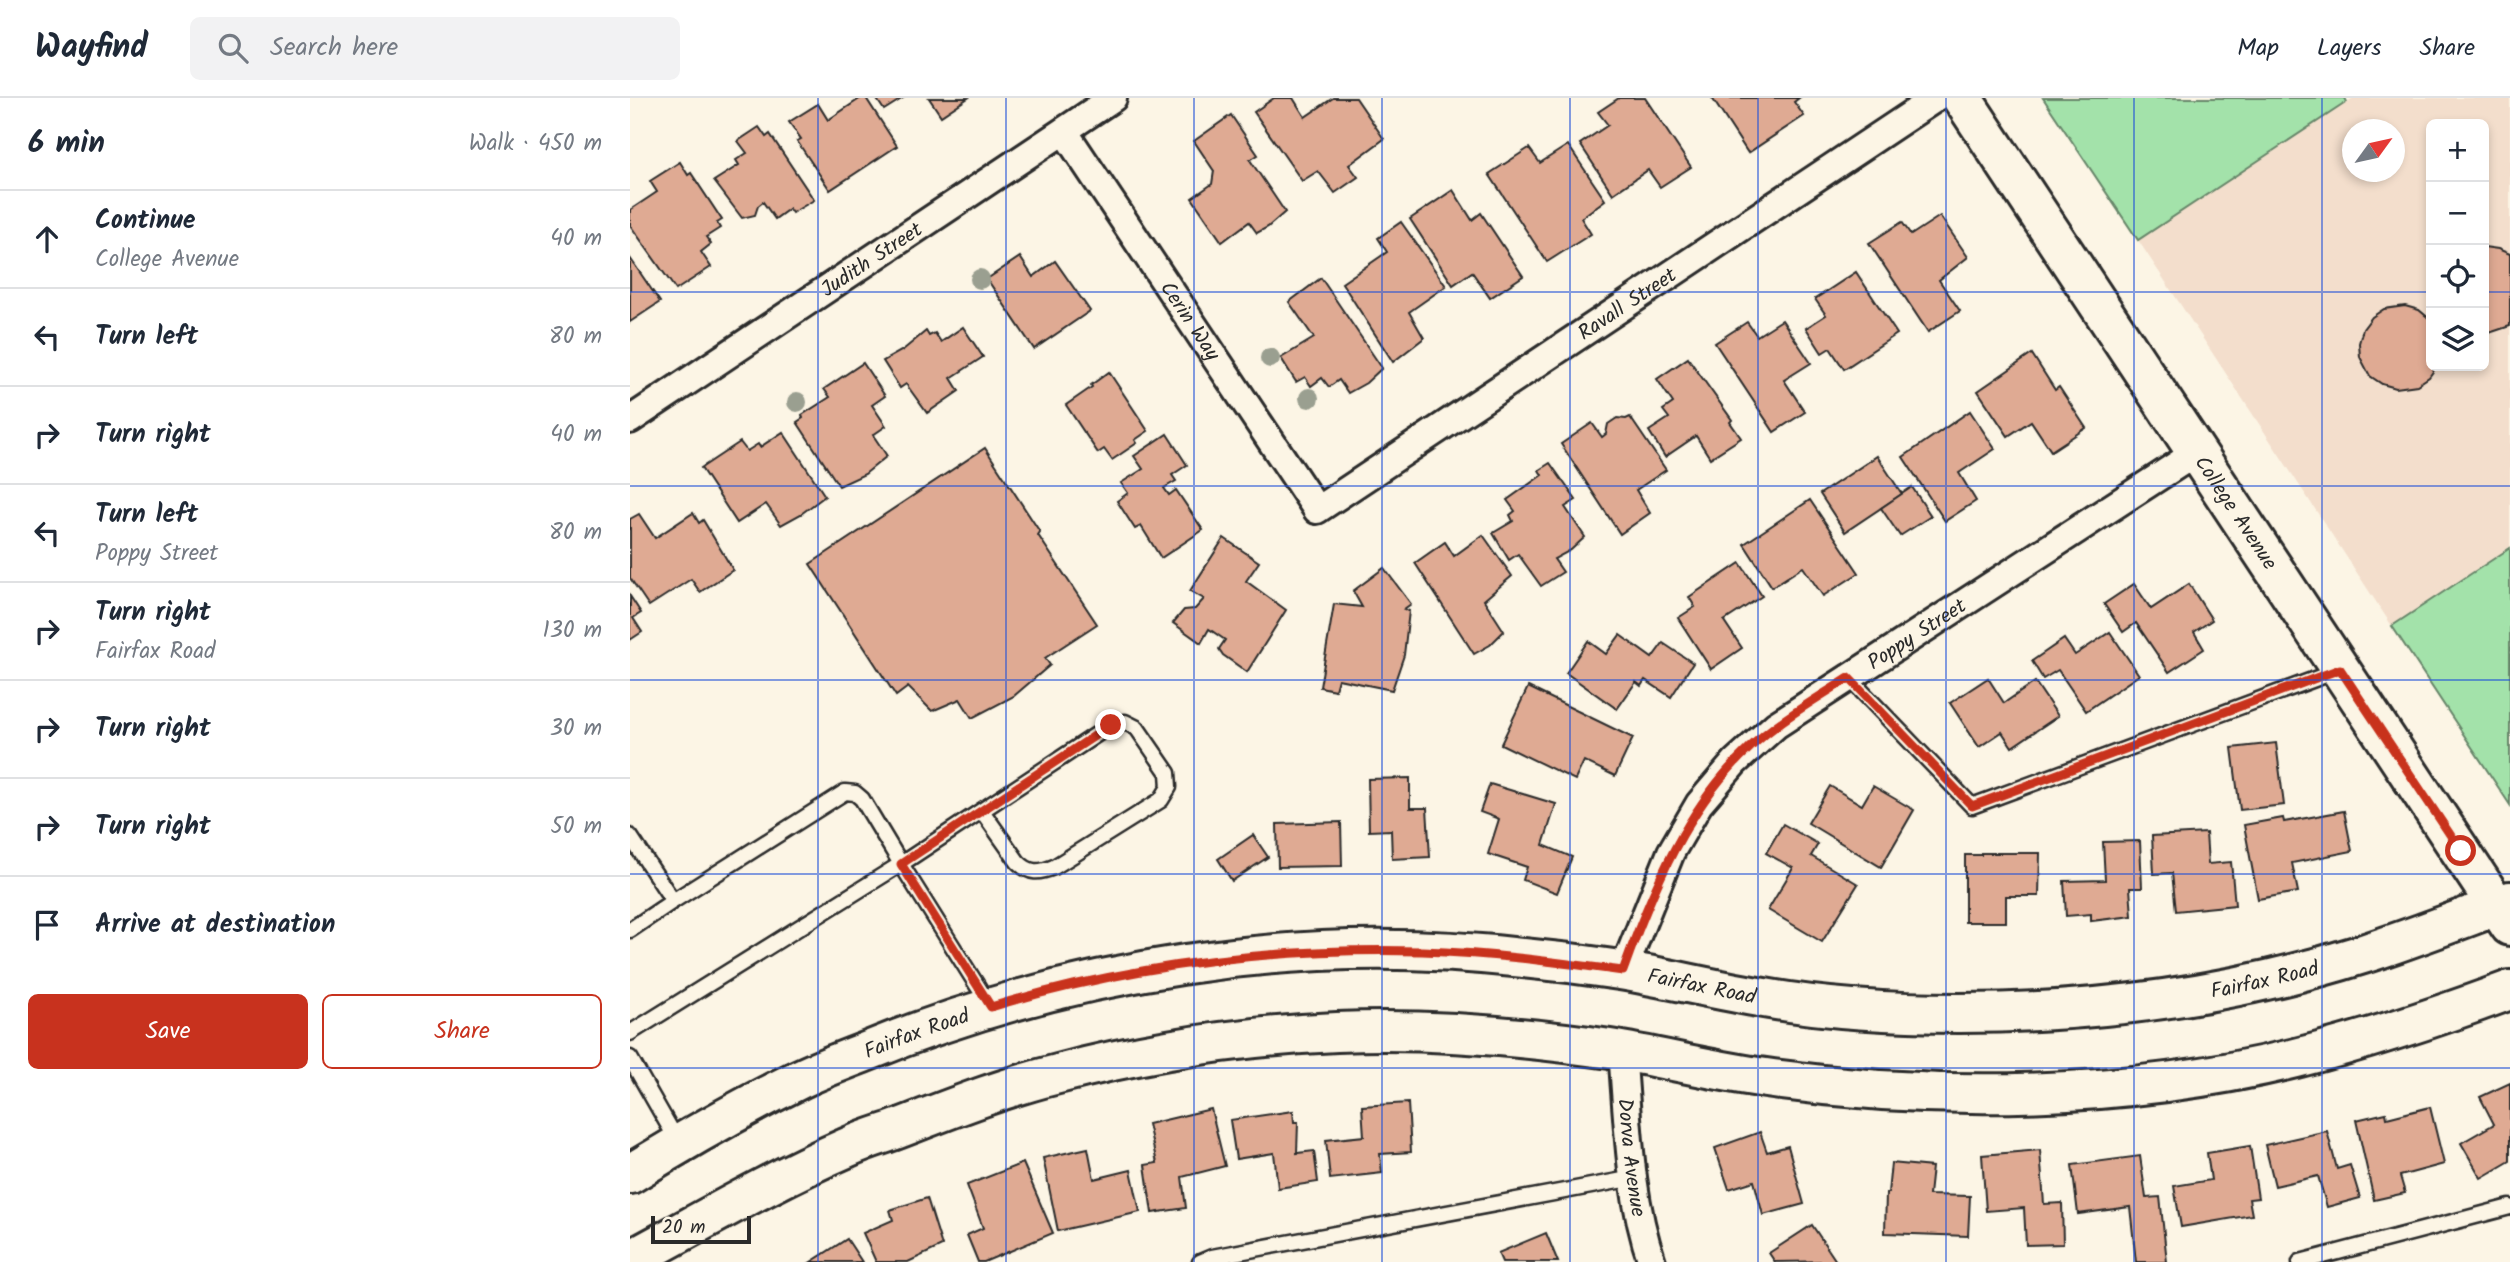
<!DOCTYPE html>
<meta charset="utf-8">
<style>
body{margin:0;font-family:Kalam,sans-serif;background:#f2f2f3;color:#1f2937}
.controls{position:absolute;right:21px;top:21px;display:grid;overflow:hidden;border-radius:10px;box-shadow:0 4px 10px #0003}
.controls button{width:63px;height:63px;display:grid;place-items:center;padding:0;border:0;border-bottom:2px solid #e0e1e3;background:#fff;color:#1f2937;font:35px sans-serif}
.compass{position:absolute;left:1712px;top:21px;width:63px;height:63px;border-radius:50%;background:#fff;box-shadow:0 4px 10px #0003;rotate:57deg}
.scale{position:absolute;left:21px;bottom:18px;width:100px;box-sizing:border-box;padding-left:7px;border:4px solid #2b2b2b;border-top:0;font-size:19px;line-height:24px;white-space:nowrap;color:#2b2b2b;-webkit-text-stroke:5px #fcf5e5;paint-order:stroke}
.stop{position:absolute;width:21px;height:21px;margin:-16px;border:5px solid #c8321e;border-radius:50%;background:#fff}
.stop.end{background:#c8321e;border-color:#fff;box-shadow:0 2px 7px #0008}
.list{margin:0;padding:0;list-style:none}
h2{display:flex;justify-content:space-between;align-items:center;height:91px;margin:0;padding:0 28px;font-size:30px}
h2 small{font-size:23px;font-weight:400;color:#747a83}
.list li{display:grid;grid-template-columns:46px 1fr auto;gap:21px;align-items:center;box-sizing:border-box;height:98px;padding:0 28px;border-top:2px solid #e0e1e3}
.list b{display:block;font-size:26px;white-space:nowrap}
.list p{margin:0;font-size:23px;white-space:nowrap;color:#747a83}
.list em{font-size:23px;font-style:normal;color:#747a83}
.actions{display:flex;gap:14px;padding:21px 28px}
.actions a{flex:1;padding:16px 0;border:2px solid #c8321e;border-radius:10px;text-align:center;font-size:24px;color:#c8321e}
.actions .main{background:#c8321e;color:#fff}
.icon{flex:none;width:38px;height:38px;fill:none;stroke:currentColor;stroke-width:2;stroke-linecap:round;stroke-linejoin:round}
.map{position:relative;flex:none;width:1880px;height:1164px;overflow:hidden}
header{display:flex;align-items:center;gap:42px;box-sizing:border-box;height:98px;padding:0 35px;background:#fff;border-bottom:2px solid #e0e1e3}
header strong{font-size:33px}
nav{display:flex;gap:38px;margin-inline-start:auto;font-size:24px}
.search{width:490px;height:63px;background:#f2f2f3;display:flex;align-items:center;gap:18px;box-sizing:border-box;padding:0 24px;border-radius:10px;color:#747a83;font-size:26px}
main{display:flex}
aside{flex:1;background:#fff}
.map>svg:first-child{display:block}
.built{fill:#f3decc;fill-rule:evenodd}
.green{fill:#a3e2aa;stroke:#67866a;stroke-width:2}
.building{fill:#dfaa93;stroke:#2b2b2b;stroke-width:2}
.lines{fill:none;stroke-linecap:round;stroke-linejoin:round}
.lane-casing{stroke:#2b2b2b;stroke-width:19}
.street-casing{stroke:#2b2b2b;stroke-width:32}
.secondary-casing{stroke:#2b2b2b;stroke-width:44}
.lane{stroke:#fcf5e5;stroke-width:14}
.street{stroke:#fcf5e5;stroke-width:26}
.secondary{stroke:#fcf5e5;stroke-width:38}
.tree{fill:#9a9f90}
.route{stroke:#c8321e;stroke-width:9}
.grid{fill:none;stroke:#1d4ed8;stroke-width:2;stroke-opacity:0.55}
.labels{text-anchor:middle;stroke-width:5;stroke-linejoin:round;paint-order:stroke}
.street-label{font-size:21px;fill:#2b2b2b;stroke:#fcf5e5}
</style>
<header>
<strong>Wayfind</strong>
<div class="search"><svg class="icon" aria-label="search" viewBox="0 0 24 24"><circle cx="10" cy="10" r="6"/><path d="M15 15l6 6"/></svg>Search here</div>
<nav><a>Map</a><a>Layers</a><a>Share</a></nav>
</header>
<main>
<aside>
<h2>6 min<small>Walk · 450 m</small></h2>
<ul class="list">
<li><svg class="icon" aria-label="ahead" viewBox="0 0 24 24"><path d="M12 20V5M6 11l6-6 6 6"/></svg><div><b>Continue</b><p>College Avenue</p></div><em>40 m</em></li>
<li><svg class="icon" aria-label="left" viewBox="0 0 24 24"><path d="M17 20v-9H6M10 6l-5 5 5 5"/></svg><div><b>Turn left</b></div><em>80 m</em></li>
<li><svg class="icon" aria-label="right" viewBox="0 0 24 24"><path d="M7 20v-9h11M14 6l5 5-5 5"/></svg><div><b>Turn right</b></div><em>40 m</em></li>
<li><svg class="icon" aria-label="left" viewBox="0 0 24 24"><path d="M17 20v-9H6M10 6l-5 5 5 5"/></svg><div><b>Turn left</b><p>Poppy Street</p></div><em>80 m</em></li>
<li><svg class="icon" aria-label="right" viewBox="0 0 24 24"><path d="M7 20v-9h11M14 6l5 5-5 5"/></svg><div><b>Turn right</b><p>Fairfax Road</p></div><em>130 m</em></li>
<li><svg class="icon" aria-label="right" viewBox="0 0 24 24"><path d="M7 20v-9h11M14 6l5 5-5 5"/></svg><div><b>Turn right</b></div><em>30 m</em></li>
<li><svg class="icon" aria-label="right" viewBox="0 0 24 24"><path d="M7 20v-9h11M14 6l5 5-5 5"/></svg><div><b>Turn right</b></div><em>50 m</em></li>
<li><svg class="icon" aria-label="arrive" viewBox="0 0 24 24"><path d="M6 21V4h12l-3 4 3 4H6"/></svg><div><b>Arrive at destination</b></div></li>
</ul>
<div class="actions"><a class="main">Save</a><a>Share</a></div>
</aside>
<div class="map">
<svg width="1880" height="1164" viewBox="0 0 1880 1164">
<rect width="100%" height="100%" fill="#fcf5e5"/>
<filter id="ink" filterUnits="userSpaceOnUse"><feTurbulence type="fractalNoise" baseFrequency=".0143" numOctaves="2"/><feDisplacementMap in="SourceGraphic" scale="14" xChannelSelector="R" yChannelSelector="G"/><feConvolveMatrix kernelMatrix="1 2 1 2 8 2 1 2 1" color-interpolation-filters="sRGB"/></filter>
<g filter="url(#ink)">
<path class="built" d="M1723,0H1880V450L1762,528L1508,142ZM1801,26H1854V268H1801ZM1722,32H1764V74H1722Z"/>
<g class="green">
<path d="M1413,0H1715L1717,4L1508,142Z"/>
<path d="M1880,450V707L1762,528Z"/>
</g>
<g class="building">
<path d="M231,0H236L267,48L200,92L167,43L171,41L159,24L188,6L198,22Z"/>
<path d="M246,0H273L254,12Z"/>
<path d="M299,0H338L311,18Z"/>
<path d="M644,0H663L675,19L703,0H726L754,41L719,67L728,79L705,95L688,73L672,83L624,14Z"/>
<path d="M989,0H1015L1061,69L1030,89L1018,72L983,96L950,46L978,27L968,14Z"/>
<path d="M1082,0H1169L1164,4L1174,18L1118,55Z"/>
<path d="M601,17L628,57L620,62L655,114L638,129L627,135L619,124L592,144L562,100L582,86L584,73L564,43Z"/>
<path d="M129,29L136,39L140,36L184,102L162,115L159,111L145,121L133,104L128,108L125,117L112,120L84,83L109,67L106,62L117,55L108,43Z"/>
<path d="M938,47L975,102L951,120L961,136L917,164L859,76L899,50L910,65Z"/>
<path d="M50,64L58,77L61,75L92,122L87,125L90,130L76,139L81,146L71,154L81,169L46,192L0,127V112L27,94L20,83Z"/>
<path d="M823,92L842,122L851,115L893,178L860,200L842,174L823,187L780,121Z"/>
<path d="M1310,118L1338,159L1309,182L1330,213L1298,234L1239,145L1272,124L1281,137Z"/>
<path d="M771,124L816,188L779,214L794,240L763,264L712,185L757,154L748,140Z"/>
<path d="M1854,149L1868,151L1880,156V228L1859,235H1854Z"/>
<path d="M390,159L403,179L425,163L460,213L404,251L357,181Z"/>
<path d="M0,160L30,204L0,224Z"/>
<path d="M1226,174L1267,236L1214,271L1200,250L1192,255L1176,230L1196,217L1185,201Z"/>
<path d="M691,180L752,270L736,285L718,295L709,282L699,289L692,280L681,288L675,279L666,284L651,260L684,240L659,204Z"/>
<path d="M1775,208L1789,212L1801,222V268H1807L1799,279L1787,287L1766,290L1752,286L1740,278L1730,259L1729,245L1733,231L1742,219L1754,211Z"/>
<path d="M1152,222L1181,265L1154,282L1175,314L1144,334L1085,245L1117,224L1127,238Z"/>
<path d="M333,229L353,259L321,280L329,293L297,315L276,286L270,290L253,263L273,252L296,233L299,238L305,235L311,244Z"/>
<path d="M1402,256L1425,292L1429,289L1456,330L1421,353L1401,323L1378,338L1348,293Z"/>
<path d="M1058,260L1102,322L1100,324L1111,340L1080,360L1066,338L1035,359L1019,333L1039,320L1033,312L1043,305L1027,281Z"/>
<path d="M233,265L255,298L242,307L256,328L243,337L257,358L235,376L209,388L167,324L173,320L172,317L200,299L194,291Z"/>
<path d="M479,274L518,333L505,342L507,345L482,362L474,351L468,355L436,307L462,289L461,287Z"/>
<path d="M1340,313L1365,351L1329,375L1346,403L1315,423L1273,359Z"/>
<path d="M1000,319L1036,372L1006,392L1020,415L990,436L931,346L962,325L972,339L976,336L978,326L987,320L996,321Z"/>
<path d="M153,334L195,398L171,416L151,427L136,406L107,425L71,370L110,344L117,353L128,346L130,349Z"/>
<path d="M537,336L557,367L542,377L546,383L534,390L539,397L546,392L573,432L531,460L511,428L505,431L487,403L498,395L491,385L513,371L504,358Z"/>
<path d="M355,350L410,434L408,437L467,526L415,560L420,567L384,598L342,620L330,601L302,613L278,589L266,598L180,466Z"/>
<path d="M1247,358L1272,396L1215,434L1190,396Z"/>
<path d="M920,365L946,402L935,409L955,439L941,452L924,461L933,474L911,488L888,456L879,462L863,435L883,423L880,417L885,413L877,402L912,377L909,372Z"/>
<path d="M1282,389L1301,418L1270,438L1251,410Z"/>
<path d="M1180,402L1229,475L1193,498L1173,469L1142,489L1114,446Z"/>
<path d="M63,415L69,425L73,422L103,472L70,494L61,481L19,508L0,480V421L9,416L25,440Z"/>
<path d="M853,437L882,478L854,502L874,533L860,547L844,556L785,465L815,444L824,458Z"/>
<path d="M594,440L629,464L616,483L656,512L617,574L593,557L589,551L595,542L579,531L571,545L543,525L554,512L565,511L574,501L560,493Z"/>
<path d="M1110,465L1132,498L1094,523L1112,550L1081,571L1048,520L1065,509L1059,499Z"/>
<path d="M754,470L781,506L774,511L779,513L774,557L762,592L708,581L705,592L690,589L704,506L732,509L723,493Z"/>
<path d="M1504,486L1521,511L1559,486L1582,522L1564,534L1574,551L1539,574L1506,525L1493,534L1474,506Z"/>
<path d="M0,498L11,515L3,520L12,534L0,542Z"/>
<path d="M1480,534L1509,577L1456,613L1428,572L1413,581L1402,563L1434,541L1445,557Z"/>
<path d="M990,537L1022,560L1033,545L1063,565L1041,599L1015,582L1011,588L1006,584L987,611L936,575L958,543L976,556Z"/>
<path d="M1358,580L1374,605L1405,584L1428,618L1382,649L1372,634L1349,649L1320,605Z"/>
<path d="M898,589L1003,640L985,678L954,663L945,682L871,646Z"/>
<path d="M1646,645L1654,707L1610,712L1602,650Z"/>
<path d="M780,680V710H797L800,759L762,761L761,732L739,733L738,681Z"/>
<path d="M860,686L926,706L913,747L942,759L927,795L893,782L897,769L858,756L869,721L850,714Z"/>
<path d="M1200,688L1232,707L1243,688L1284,712L1251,769L1178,725Z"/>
<path d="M1714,713L1722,753L1662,765L1668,794L1628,801L1614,727L1653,720L1654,724Z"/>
<path d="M711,724L712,768L648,769L647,726Z"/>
<path d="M1153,726L1188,746L1181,758L1228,786L1192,844L1138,812L1163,770L1136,755Z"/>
<path d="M1576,735L1578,766L1601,764L1605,807L1546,813L1542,775L1524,776L1522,738Z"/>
<path d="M623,737L638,759L602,783L588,761Z"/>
<path d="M1510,743L1512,790H1500L1502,818L1461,823V816L1436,818L1434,783L1475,782L1473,744Z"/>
<path d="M1351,755H1410L1409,798H1376V824H1335V757H1351Z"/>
<path d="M1880,985V1063L1851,1080L1831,1045L1864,1026L1850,999Z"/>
<path d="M778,1005L781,1054L750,1056L752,1075L700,1081L696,1042L734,1038L732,1008Z"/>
<path d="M1800,1009L1814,1066L1770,1078L1775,1095L1744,1102L1726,1022L1756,1015L1757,1020Z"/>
<path d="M581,1011L595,1068L552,1079L556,1110L522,1115L515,1067L527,1065L518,1026Z"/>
<path d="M663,1013L664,1024H668L667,1055L684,1053L688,1084L648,1090L644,1055L606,1061L600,1022Z"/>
<path d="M1697,1033L1707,1071L1720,1067L1730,1100L1697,1109L1688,1078L1645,1088L1635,1047Z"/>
<path d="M1130,1034L1137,1054L1158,1048L1174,1106L1133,1117L1124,1083L1099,1091L1085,1050Z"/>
<path d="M1620,1048L1628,1100L1619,1101L1622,1117L1551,1129L1544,1088L1581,1082L1577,1055Z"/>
<path d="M458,1050L464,1081L501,1072L510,1114L428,1133L413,1060Z"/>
<path d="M1410,1052L1414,1106L1432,1105L1433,1146L1396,1147L1394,1110L1356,1113L1352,1057Z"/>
<path d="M1510,1058L1516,1100L1530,1099L1537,1164H1506L1500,1109L1448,1116L1442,1067Z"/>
<path d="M393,1065L423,1135L354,1164H348L337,1137L353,1130L337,1087Z"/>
<path d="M1261,1065L1302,1069L1299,1097L1340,1098L1338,1138L1255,1135L1256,1095H1258Z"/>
<path d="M297,1100L312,1148L278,1164H246L233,1135L263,1122L260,1112Z"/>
<path d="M1182,1127L1206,1163L1145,1164L1139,1155Z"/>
<path d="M916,1135L928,1164H872L868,1155Z"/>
<path d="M217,1141L232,1164H181Z"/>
</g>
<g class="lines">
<defs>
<g id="lane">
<path d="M1219,580L1342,708L1709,572"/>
<path d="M0,738L43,803L0,832"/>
<path d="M43,803L215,694L225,695L232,701L271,766L481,627L495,624L507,630L538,675L539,689L531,702L424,769C409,775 400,776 388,764L352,713"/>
<path d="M0,935L271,766L360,908"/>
<path d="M0,960L48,1044"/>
<path d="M570,1164L582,1159L1004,1080"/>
<path d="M1670,1164L1880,1109"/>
</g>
<g id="street">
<path id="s1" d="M434,33L687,412L1306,0"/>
<path id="s2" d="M0,322L483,0"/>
<path id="s3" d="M993,873L1041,754L1069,706L1105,664L1146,627L1567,354"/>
<path id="s4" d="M992,953C998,1023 999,1098 1022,1164"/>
</g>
<g id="secondary">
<path id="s5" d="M1332,0L1880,828"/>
<path id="s6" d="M0,1076C55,1042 111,1010 170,981C191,971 212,963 233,955C440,870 671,834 893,860C926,863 958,867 990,872C1038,880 1086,892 1134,900C1197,911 1264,915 1329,915C1464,915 1603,897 1733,856C1783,840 1831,821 1880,803"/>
<path d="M0,1162C71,1124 142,1082 216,1050C231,1043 247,1038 262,1033C317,1012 371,990 428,976C519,952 613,938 707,934C798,930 890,938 980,951C1034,960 1088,974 1143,981C1312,1004 1499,1001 1666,960C1739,942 1810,918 1880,892"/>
</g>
</defs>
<use href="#lane" class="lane-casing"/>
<use href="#street" class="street-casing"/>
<use href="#secondary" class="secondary-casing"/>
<use href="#lane" class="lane"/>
<use href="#street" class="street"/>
<use href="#secondary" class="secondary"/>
</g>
<g class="tree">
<circle cx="350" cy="181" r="10"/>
<circle cx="640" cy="260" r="10"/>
<circle cx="679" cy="300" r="10"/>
<circle cx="167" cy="304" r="10"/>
</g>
</g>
<g class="lines" filter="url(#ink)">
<path class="route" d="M481,627L271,766L361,909C500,867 647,849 792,853C859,855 926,864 993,873C1026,781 1066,686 1147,627C1170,610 1195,595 1219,580L1342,708L1710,571L1831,753"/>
</g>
<path class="grid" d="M188,0V1164M376,0V1164M564,0V1164M752,0V1164M940,0V1164M1128,0V1164M1316,0V1164M1504,0V1164M1692,0V1164M0,194H1801M1854,194H1880M0,388H1880M0,582H1880M0,776H1880M0,970H1880"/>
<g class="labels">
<g class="street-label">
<text dy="7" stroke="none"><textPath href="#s2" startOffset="290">Judith Street</textPath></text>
<text dy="7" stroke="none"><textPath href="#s1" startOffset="828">Ravall Street</textPath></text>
<text dy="7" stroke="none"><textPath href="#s1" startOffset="228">Cerin Way</textPath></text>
<text dy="7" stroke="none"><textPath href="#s5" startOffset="497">College Avenue</textPath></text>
<text dy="7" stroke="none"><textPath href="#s3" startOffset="462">Poppy Street</textPath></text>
<text dy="7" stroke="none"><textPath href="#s6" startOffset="1685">Fairfax Road</textPath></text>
<text dy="7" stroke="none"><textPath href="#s6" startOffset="1118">Fairfax Road</textPath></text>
<text dy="7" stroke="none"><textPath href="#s6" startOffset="320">Fairfax Road</textPath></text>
<text dy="7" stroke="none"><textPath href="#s4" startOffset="107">Dorva Avenue</textPath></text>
</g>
</g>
</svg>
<div class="controls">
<button>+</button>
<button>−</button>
<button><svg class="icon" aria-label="locate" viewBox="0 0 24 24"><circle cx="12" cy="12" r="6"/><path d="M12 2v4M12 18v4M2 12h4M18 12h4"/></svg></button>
<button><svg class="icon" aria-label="layers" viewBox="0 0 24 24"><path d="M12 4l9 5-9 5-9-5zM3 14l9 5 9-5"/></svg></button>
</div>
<svg class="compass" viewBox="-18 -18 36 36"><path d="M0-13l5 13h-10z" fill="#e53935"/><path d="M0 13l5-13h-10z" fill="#747a83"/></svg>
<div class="scale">20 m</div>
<div class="stop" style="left:1831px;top:753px"></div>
<div class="stop end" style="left:481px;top:627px"></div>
</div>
</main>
